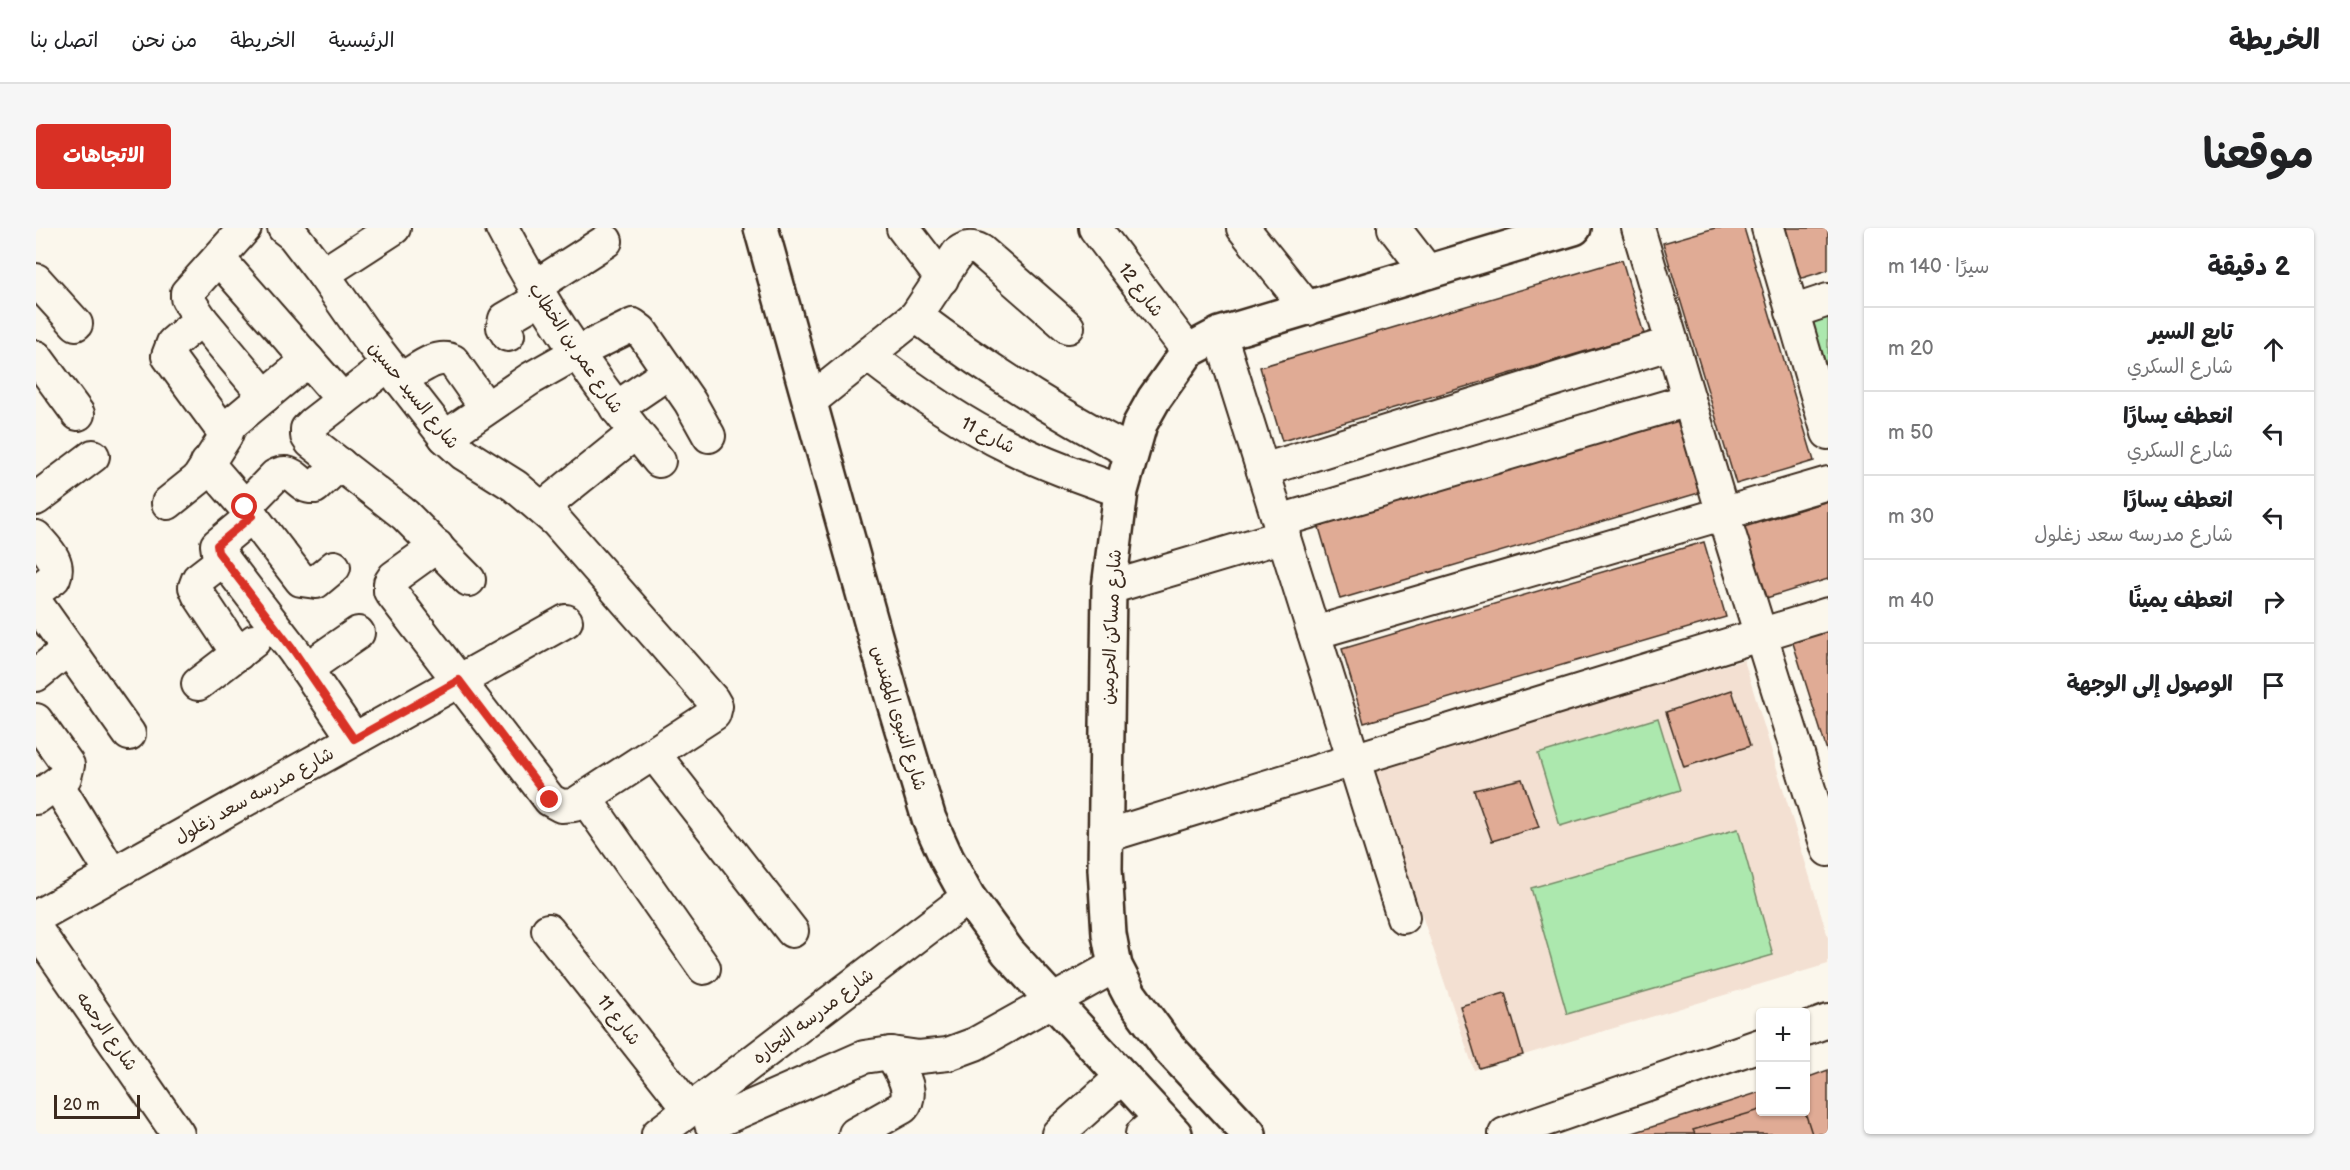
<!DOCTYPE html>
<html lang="ar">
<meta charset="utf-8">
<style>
body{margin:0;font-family:"Balsamiq Sans","Playpen Sans Arabic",sans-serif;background:#f6f6f6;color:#202124;direction:rtl}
.controls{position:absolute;right:18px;bottom:18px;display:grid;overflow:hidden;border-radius:6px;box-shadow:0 2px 4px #0004}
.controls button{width:54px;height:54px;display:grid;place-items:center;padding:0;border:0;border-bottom:2px solid #e0e0e0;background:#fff;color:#202124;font:30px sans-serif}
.scale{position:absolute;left:18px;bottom:15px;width:86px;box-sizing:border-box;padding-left:6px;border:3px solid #3b2a1e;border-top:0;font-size:16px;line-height:21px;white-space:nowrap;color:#3b2a1e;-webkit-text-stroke:4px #fbf7ec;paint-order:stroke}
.stop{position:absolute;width:18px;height:18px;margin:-14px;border:4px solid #d93025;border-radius:50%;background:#fff}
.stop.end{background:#d93025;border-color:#fff;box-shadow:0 2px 6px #0008}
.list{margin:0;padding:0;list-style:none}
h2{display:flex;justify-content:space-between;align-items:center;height:78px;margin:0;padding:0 24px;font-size:26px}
h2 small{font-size:20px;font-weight:400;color:#757577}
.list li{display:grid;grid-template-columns:39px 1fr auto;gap:18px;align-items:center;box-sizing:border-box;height:84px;padding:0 24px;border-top:2px solid #e0e0e0}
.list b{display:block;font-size:22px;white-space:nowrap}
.list p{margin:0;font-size:20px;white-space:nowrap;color:#757577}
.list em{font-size:20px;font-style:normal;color:#757577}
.icon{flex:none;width:33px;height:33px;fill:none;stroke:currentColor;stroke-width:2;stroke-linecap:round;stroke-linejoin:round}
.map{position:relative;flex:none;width:1792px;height:906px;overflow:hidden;direction:ltr;border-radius:6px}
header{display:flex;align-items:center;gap:36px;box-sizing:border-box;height:84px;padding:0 30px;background:#fff;border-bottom:2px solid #e0e0e0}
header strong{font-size:28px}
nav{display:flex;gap:33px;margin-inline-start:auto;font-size:21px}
.intro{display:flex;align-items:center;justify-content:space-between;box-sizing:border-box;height:144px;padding:0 36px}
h1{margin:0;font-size:42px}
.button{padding:15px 27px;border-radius:6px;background:#d93025;color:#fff;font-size:21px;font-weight:700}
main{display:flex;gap:36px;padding:0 36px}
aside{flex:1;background:#fff;border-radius:6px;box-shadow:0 2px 4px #0004}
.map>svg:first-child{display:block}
.built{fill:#f3e0d2}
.green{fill:#ace8ae;stroke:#748966;stroke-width:1.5}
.building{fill:#e0ab95;stroke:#3b2a1e;stroke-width:1.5}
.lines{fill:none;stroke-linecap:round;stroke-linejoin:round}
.minor-casing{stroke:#3b2a1e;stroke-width:36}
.tertiary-casing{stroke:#3b2a1e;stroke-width:38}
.minor{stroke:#fbf7ec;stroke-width:32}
.tertiary{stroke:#fbf7ec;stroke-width:33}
.route{stroke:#d93025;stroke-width:8}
.labels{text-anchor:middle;stroke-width:6;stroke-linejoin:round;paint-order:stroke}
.street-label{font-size:18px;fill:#3b2a1e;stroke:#fbf7ec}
</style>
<header>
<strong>الخريطة</strong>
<nav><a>الرئيسية</a><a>الخريطة</a><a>من نحن</a><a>اتصل بنا</a></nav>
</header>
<div class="intro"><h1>موقعنا</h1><a class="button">الاتجاهات</a></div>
<main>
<aside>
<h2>2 دقيقة<small>سيرًا · 140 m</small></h2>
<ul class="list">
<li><svg class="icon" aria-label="ahead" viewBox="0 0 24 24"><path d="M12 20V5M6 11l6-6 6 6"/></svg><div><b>تابع السير</b><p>شارع السكري</p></div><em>20 m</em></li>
<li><svg class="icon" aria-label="left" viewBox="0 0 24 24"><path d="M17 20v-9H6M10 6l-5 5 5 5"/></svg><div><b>انعطف يسارًا</b><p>شارع السكري</p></div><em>50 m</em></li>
<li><svg class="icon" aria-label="left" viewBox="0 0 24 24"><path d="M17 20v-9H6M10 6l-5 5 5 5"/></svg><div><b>انعطف يسارًا</b><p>شارع مدرسه سعد زغلول</p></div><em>30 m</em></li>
<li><svg class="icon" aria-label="right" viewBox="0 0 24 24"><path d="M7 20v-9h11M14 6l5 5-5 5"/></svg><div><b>انعطف يمينًا</b></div><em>40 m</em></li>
<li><svg class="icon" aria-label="arrive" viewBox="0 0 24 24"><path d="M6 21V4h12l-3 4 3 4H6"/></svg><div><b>الوصول إلى الوجهة</b></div></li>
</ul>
</aside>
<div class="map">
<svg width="1792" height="906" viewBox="0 0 1792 906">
<rect width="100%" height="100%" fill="#fbf7ec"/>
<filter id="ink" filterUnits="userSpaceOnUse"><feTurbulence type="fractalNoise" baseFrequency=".0167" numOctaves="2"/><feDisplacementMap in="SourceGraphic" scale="12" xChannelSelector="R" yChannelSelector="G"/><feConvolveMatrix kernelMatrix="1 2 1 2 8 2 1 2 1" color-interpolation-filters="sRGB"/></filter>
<g filter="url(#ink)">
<path class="built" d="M1708,432L1792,709V736L1438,842L1336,539Z"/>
<g class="green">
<path d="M1792,77V205L1756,87Z"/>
<path d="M1622,490L1644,562L1524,598L1502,526Z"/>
<path d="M1702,601L1737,727L1531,786L1495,660Z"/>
</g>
<g class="building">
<path d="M1679,0H1708L1778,233L1700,256L1627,15Z"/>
<path d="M1736,0H1792V42L1753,54Z"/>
<path d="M1586,32L1608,106L1246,213L1224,139Z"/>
<path d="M1644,190L1666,264L1304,371L1282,296Z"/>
<path d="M1792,273V351L1727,371L1705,300Z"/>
<path d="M1668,314L1690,389L1328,495L1306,421Z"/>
<path d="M1792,401V526L1756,412Z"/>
<path d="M1696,462L1714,518L1648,539L1630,484Z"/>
<path d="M1486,551L1503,599L1456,613L1438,562Z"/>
<path d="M1469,765L1487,827L1443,840L1424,778Z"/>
<path d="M1792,842V906H1594L1724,864V884H1770V850Z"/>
<path d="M1724,882L1769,884L1776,906H1659L1657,902Z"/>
</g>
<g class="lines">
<defs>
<g id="minor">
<path d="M209,0L151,65V70L165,91L229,168"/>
<path d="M248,0L257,7L287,46L331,109L409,209L428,226L479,258L520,293L676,471L680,478L678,486L538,577L525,578L514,572L354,363V355L358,349L401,318"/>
<path d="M466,0C510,84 563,161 623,233"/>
<path d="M867,0L906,51"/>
<path d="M1059,0L1152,123"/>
<path d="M1207,0L1272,81"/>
<path d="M1358,0L1392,44"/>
<path d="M1602,0L1687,286L1792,622"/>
<path d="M1732,0L1792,205"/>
<path d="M183,31L307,172"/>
<path d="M287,46L358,0"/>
<path d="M0,52L40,96"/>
<path d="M498,59L570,13"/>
<path d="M1756,84L1792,72"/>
<path d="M880,88C948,139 1019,185 1095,224"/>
<path d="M165,91L137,115L132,128L190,207"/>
<path d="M1184,106L1367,689"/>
<path d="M472,107L467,99L469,91L505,70"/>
<path d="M832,127C877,162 923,194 974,219C1010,237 1048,250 1085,263"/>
<path d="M0,129L42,186"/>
<path d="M352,137L276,196L271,201V208L275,214L369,287L433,352"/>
<path d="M364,152C379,144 400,124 417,133L450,180"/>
<path d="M773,174L880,88L922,25C930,19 935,18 945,23L1032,99"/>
<path d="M580,180L633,144"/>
<path d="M409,209L494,151L540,125L597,97L605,103L654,174L673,208"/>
<path d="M171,235L209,279L265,352L280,354L298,339"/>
<path d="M1227,242L1636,115"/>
<path d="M0,271L57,228"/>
<path d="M132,275L162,251L189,209L194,197L272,132"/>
<path d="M209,279L239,248C260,237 261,261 279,259L304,236"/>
<path d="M506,280L599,205"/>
<path d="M216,288L181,317L182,324L258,423L318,511"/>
<path d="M1243,293L1653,172"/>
<path d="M0,309C10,321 25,333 18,350L0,363"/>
<path d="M188,331L162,351L159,359L162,366L202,426"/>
<path d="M1073,360L1248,308"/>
<path d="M0,375L93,506"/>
<path d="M1278,405L1792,255"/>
<path d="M270,441L322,405"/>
<path d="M0,447L32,421"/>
<path d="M162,456L218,413"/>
<path d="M0,492L32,537L29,549L0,570"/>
<path d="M618,526L756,703"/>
<path d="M21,556L76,646"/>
<path d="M549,570L668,740"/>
<path d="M1070,608L1792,386"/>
<path d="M0,689L530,393"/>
<path d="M0,701L142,906"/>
<path d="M512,702L654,882"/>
<path d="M1770,801L1792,793"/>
<path d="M675,896L828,829L855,825L883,829L912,826L939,816L1079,738"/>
<path d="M622,906L932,669"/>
<path d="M819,906L867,879C880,863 863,841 855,825"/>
<path d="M1022,906L1087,848"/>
<path d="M1106,906L1125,890"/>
<path d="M1469,906L1724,817"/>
</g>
<g id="tertiary">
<path d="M725,0L855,465L893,591L911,631L932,669L972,724L1139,906"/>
<path d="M1213,906L1133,820L1094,767L1079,738L1073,706L1069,641L1073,360L1085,263L1104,196L1118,171L1152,123L1184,106L1538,0"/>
</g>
</defs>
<use href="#minor" class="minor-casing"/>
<use href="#tertiary" class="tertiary-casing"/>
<use href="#minor" class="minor"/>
<use href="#tertiary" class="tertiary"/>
</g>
</g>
<g class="lines" filter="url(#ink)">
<path class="route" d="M209,279L216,288L181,317L182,324L258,423L318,511L423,452L514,572"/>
</g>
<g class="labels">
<g class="street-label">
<text transform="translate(1105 62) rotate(53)" y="6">شارع 12</text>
<text transform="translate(540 120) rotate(56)" y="6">شارع عمر بن الخطاب</text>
<text transform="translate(378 167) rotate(51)" y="6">شارع السيد حسين</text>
<text transform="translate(952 207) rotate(28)" y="6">شارع 11</text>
<text transform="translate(1075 399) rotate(-87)" y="6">شارع مساكن الحرمين</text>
<text transform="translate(863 490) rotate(73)" y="6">شارع النبوى المهندس</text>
<text transform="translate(218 567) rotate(-29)" y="6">شارع مدرسه سعد زغلول</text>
<text transform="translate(777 788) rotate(-37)" y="6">شارع مدرسه التجاره</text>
<text transform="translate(583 792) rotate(52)" y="6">شارع 11</text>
<text transform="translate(71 803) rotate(55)" y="6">شارع الرحمه</text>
</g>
</g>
</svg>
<div class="controls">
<button>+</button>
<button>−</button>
</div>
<div class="scale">20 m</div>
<div class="stop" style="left:209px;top:279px"></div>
<div class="stop end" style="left:514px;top:572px"></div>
</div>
</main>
